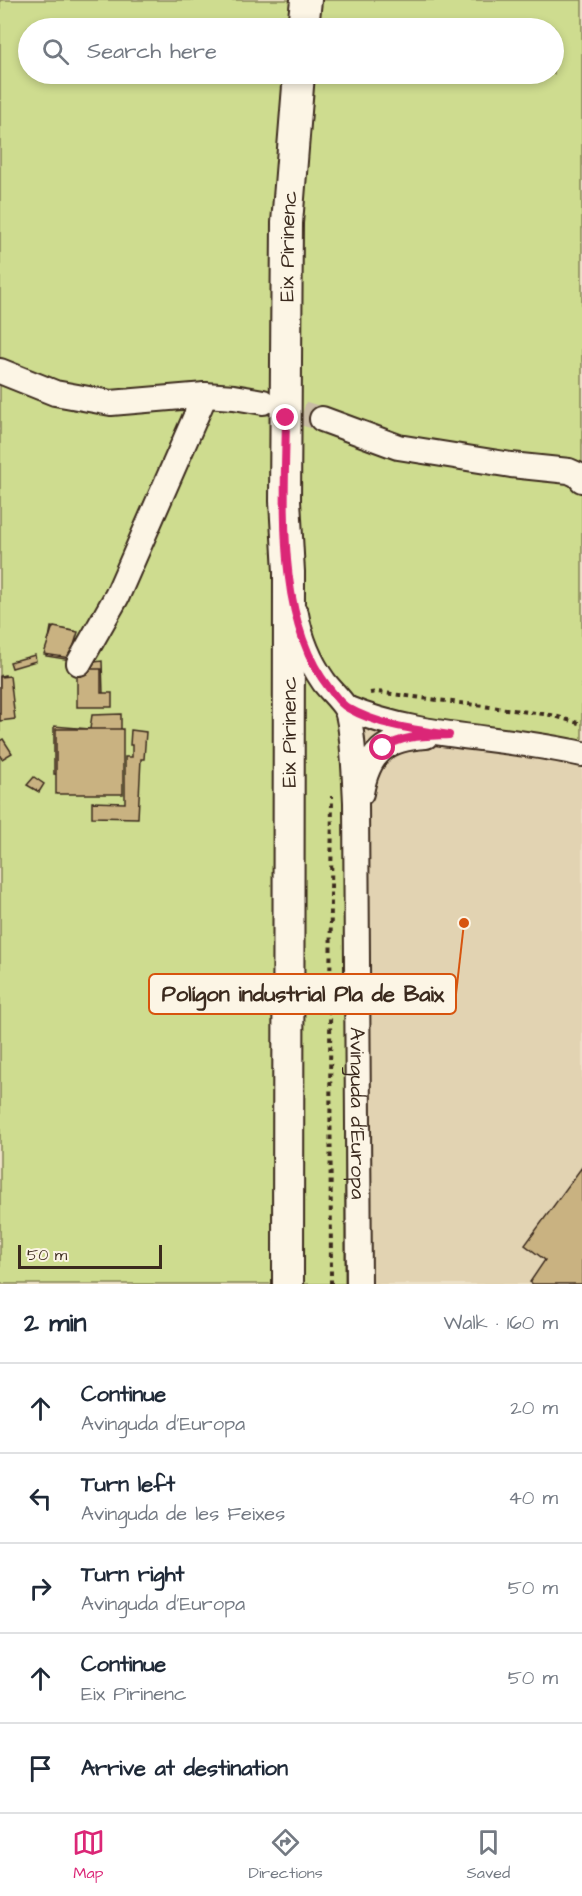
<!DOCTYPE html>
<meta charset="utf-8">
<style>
body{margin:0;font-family:"Architects Daughter",sans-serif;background:#f6f6f7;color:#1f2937}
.scale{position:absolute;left:18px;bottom:15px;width:144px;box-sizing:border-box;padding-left:6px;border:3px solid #3b2a1e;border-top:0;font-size:16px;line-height:21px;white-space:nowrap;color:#3b2a1e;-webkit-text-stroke:4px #fcf5e5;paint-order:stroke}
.stop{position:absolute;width:18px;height:18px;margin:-14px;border:4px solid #db2777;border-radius:50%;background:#fff}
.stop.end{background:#db2777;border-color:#fff;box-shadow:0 2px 6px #0008}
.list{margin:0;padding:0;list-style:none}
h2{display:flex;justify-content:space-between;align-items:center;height:78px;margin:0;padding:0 24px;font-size:26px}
h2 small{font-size:20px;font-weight:400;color:#747a83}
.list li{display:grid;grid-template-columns:39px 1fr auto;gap:18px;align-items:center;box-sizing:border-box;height:90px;padding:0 24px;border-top:2px solid #e0e1e3}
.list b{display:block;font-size:22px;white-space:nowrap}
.list p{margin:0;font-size:20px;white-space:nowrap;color:#747a83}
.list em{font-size:20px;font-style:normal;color:#747a83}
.icon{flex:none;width:33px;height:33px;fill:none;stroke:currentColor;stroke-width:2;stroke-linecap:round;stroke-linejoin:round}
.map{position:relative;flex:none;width:582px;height:1284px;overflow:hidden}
.search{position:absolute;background:#fff;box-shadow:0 3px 9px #0003;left:18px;right:18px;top:18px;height:66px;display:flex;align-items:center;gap:15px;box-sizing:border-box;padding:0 21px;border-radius:33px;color:#747a83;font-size:22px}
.sheet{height:528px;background:#fff}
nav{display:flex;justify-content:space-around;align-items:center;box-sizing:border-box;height:84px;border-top:2px solid #e0e1e3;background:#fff;font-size:16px;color:#747a83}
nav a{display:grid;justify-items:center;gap:3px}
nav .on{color:#db2777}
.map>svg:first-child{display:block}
.built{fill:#e2d3b2}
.green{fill:#cedc8f;stroke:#848356;stroke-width:1.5;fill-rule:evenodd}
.building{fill:#c9b281;stroke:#3b2a1e;stroke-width:1.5}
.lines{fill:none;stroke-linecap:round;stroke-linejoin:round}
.minor-tunnel{stroke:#c9bca5;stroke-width:24;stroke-dasharray:24 12;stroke-linecap:butt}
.minor-casing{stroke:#3b2a1e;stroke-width:28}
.major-casing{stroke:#3b2a1e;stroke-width:34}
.path{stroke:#3b2a1e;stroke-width:4;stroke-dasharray:4.5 4.5;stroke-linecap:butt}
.minor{stroke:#fcf5e5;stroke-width:24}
.major{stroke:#fcf5e5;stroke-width:30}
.route{stroke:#db2777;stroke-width:8}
.labels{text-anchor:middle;stroke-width:4.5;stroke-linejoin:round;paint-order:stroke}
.street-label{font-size:21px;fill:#3b2a1e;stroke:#fcf5e5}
.leader{fill:none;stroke:#d7540e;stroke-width:2}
.callout-dot{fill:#d7540e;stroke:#fcf5e5;stroke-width:2}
.callout{fill:#fcf5e5;stroke:#d7540e;stroke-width:2}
.callout-label{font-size:22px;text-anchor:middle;font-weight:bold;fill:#3b2a1e}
</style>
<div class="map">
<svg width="582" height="1284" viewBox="0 0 582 1284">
<rect width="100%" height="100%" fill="#ede1c7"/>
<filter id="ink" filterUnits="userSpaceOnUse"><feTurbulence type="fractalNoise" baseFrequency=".0167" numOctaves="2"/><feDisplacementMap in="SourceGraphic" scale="12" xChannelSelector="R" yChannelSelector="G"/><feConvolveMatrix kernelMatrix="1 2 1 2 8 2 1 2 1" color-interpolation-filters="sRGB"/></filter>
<g filter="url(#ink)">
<path class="built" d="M347,710L582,744V1284H350Z"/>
<path class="green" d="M0,0H582V744L345,707V1284H0ZM28,28H554V74H28Z"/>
<g class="building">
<path d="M51,627L75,631L71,660L46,656Z"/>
<path d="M54,627L78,632L70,658L44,654L52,629Z"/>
<path d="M35,655L36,661L12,668L10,662Z"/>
<path d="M102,661L103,694H108L109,703L80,706L78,664Z"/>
<path d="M77,669H101V693H112V707H77Z"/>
<path d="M5,675L11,715L0,718V676Z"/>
<path d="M10,676L15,719L0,721V677Z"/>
<path d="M121,714V787L79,786V775L54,774V726L90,729L92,715Z"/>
<rect x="56" y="729" width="67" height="65"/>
<path d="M131,730L146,732L144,759H141L138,818L92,817V802L125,803V757H132V745H130Z"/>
<path d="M3,739L12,753L2,759L0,756V741Z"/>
<path d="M34,777L44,784L39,792L27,785Z"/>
<path d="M582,1167V1284H533L530,1282L545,1260L525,1245Z"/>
</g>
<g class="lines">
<path class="minor-tunnel" d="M268,403L322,419"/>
<defs>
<g id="minor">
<path d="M0,371L55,393L111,403L205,395L234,397L263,402"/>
<path d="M322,419L398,447L511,465L569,471L578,475L582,480"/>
<path id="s1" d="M296,614C300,638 310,662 324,682C330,690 339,698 345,707C353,720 355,784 356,802L359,1284"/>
<path d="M79,663L117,596L205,395"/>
<path d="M346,708C422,740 503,735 582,754"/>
<path d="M361,793C368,753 385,738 426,736"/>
</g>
<g id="major">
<path d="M303,28L306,0"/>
<path id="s2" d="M288,1284L289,572L285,501L287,223L299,74"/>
</g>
</defs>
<use href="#minor" class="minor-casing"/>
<use href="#major" class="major-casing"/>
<g class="path">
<path d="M370,693L377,692L551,715L582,724"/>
<path d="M331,1284L330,1000L332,796"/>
</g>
<use href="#minor" class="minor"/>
<use href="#major" class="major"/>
</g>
</g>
<g class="lines" filter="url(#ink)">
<path class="route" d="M286,418C285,501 275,620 329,688C335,695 340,704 348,708C377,725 416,730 449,735C425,736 404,735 383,748"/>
</g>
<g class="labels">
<g class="street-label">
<text dy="7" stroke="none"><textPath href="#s2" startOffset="1038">Eix Pirinenc</textPath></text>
<text dy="7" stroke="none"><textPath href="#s2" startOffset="552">Eix Pirinenc</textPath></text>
<text dy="7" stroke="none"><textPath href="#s1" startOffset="514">Avinguda d'Europa</textPath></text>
</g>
</g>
<path class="leader" d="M464 923L456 994"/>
<circle class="callout-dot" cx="464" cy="923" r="6"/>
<rect class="callout" x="149" y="974" width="307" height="40" rx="6"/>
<g class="callout-label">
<text x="303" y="1001">Polígon industrial Pla de Baix</text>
</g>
</svg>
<div class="scale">50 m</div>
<div class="stop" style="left:383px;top:748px"></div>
<div class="stop end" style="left:286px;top:418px"></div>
<div class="search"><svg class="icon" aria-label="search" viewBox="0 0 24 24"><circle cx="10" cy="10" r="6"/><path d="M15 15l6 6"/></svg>Search here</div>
</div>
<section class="sheet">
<h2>2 min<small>Walk · 160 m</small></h2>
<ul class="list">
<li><svg class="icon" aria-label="ahead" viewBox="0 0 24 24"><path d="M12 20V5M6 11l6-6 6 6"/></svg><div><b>Continue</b><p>Avinguda d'Europa</p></div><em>20 m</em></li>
<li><svg class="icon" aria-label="left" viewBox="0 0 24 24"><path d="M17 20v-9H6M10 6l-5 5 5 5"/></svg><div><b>Turn left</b><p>Avinguda de les Feixes</p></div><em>40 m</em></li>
<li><svg class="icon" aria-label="right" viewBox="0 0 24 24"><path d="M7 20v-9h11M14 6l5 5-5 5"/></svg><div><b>Turn right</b><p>Avinguda d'Europa</p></div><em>50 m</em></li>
<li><svg class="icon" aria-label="ahead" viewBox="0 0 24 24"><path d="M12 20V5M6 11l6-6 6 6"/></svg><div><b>Continue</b><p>Eix Pirinenc</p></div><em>50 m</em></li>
<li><svg class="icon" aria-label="arrive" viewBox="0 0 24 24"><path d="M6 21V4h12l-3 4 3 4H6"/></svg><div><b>Arrive at destination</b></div></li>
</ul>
</section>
<nav>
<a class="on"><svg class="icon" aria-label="map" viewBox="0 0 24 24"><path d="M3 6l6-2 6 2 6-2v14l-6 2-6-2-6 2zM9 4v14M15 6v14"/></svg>Map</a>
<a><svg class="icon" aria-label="directions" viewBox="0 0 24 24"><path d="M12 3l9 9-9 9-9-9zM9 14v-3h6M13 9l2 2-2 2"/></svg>Directions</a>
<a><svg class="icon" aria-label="saved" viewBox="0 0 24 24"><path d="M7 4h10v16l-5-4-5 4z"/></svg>Saved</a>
</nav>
